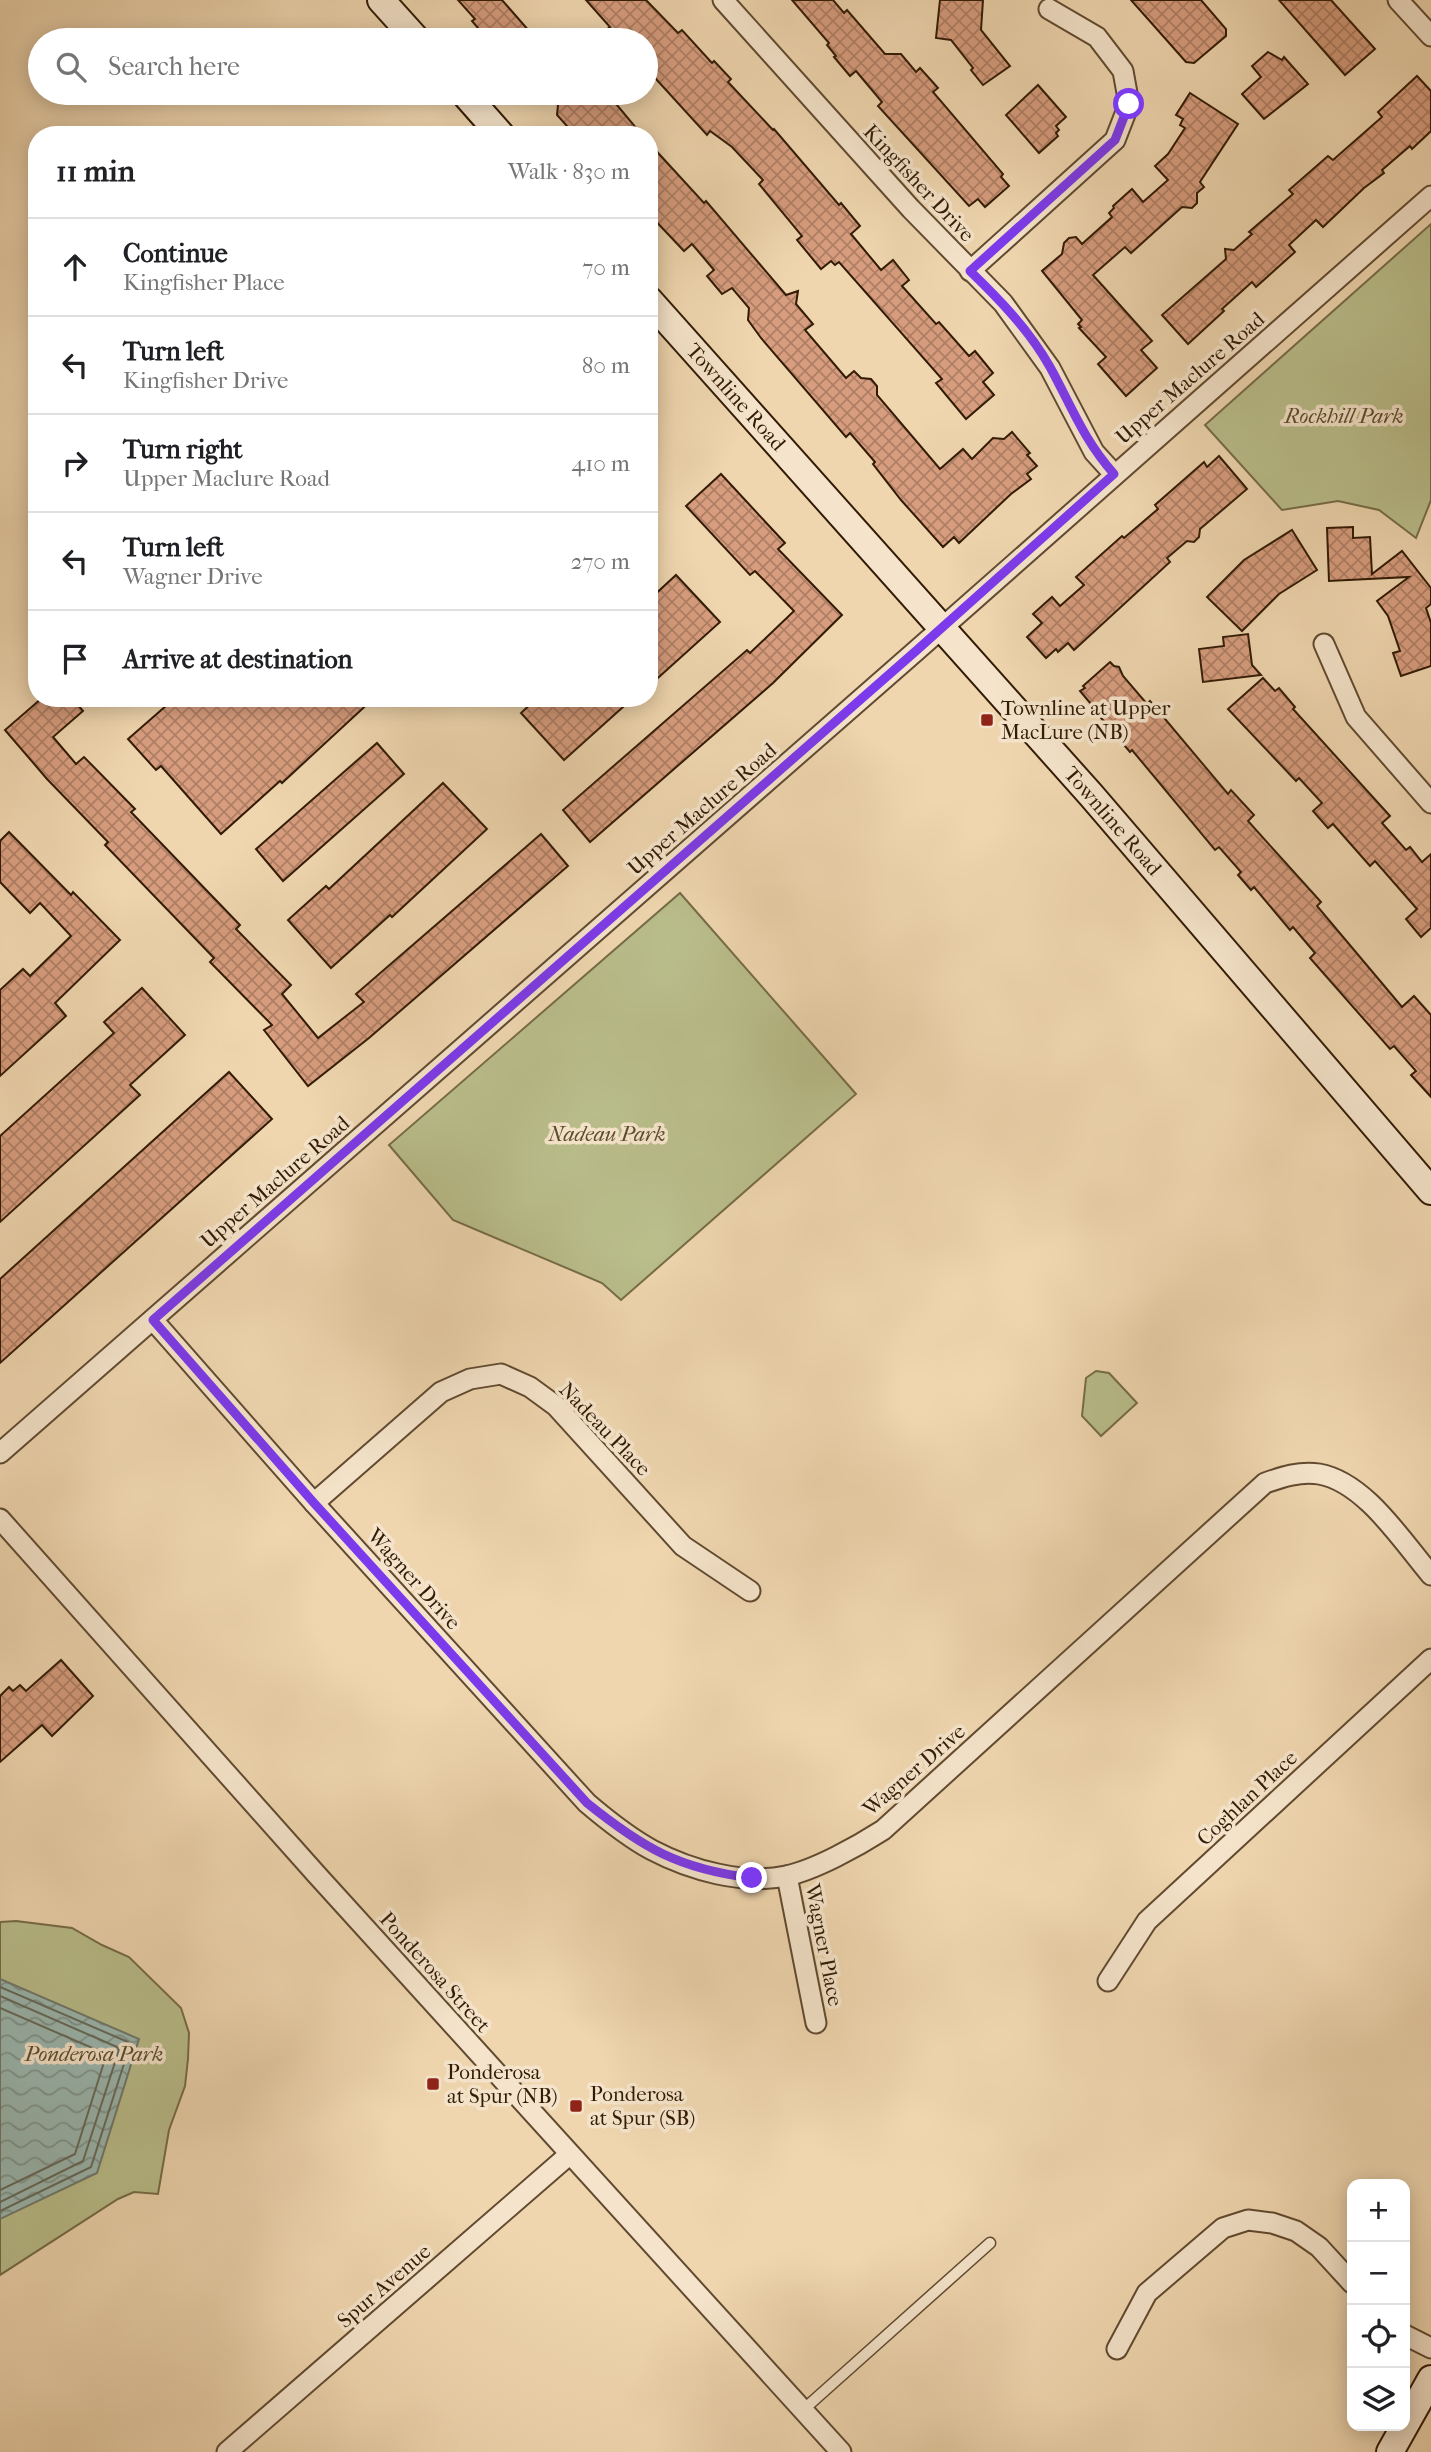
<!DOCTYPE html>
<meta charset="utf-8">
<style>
body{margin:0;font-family:"IM FELL French Canon",serif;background:#f2f2f2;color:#202124}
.controls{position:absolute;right:21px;bottom:21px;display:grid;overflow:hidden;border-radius:14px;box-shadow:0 4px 18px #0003}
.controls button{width:63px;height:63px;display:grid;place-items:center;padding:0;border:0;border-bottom:2px solid #e0e0e0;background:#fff;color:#202124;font:35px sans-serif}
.stop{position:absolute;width:21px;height:21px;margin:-16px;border:5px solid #7c3aed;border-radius:50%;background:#fff}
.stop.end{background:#7c3aed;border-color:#fff;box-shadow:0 2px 7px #0008}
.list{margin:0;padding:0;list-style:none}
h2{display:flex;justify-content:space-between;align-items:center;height:91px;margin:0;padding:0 28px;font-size:30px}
h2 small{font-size:23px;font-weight:400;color:#757577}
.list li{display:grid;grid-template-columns:46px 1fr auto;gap:21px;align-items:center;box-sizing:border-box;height:98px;padding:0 28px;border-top:2px solid #e0e0e0}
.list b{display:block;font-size:26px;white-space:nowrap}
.list p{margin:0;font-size:23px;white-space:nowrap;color:#757577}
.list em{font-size:23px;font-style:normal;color:#757577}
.icon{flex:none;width:38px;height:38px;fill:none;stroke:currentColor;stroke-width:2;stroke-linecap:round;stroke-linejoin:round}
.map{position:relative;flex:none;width:1431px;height:2452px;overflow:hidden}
.search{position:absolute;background:#fff;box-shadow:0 4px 18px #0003;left:28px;top:28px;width:630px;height:77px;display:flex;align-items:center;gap:18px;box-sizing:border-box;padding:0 24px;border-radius:38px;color:#757577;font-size:26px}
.panel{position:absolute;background:#fff;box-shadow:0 4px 18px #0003;left:28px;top:126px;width:630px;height:581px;border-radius:28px}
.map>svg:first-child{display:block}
.green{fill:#b9be8b;stroke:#766c48;stroke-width:2}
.water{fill:url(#water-waves);stroke:#70796c;stroke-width:2}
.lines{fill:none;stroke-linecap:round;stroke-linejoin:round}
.shore{stroke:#666a5b;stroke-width:2}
.building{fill:url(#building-cross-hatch);stroke:#321b05;stroke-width:2}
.lane-casing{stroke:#614a30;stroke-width:13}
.street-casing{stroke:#614a30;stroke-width:23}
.secondary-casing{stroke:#321b05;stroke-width:30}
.lane{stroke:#f5e4cb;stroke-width:10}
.street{stroke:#f5e4cb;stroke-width:19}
.secondary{stroke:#f5e4cb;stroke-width:26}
.route{stroke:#7c3aed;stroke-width:9}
.poi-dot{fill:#8f2418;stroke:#f5e4cb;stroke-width:2.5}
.labels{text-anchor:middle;stroke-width:7;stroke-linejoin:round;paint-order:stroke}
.street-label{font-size:21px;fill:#321b05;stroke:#f5e4cb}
.park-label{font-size:21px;font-style:italic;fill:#5a4c2d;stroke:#f5e4cb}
.poi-label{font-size:21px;fill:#321b05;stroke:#f5e4cb;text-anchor:start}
</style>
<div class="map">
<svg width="1431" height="2452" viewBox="0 0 1431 2452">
<defs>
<pattern id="water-waves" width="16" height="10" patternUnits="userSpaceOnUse" patternTransform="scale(1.75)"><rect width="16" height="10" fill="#9ab8b1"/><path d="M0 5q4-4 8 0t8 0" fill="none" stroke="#7e958e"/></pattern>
<pattern id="building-cross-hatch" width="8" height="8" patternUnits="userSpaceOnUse" patternTransform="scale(1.75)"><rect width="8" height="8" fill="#d79d7e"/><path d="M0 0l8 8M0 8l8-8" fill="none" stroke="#af7f65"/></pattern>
</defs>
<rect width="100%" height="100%" fill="#efd6af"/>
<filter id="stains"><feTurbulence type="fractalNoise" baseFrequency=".00286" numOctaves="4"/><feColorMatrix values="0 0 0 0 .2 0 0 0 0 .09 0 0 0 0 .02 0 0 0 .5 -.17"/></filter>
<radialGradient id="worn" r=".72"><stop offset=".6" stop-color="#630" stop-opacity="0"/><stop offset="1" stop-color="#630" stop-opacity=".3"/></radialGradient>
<g class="green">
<path d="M1431,224V500L1416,538L1379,510L1338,501L1282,510L1205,425Z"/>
<path d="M680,893L856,1094L621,1300L602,1283L453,1220L389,1145Z"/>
<path d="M1096,1371L1109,1373L1137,1403L1101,1436L1082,1416L1086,1378Z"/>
<path d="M16,1921L72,1928L102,1945L129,1957L181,2008L189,2033L188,2059L185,2086L169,2130L158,2194L134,2192L118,2199L0,2275V1922Z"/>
</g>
<path class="water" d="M0,1979L139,2039L97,2173L0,2219Z"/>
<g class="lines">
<g class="shore">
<path d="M0,1987L128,2042L130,2045L91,2167L0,2211"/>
<path d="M0,1996L117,2047L119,2050L83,2161L0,2202"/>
<path d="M0,2008L104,2053L106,2056L75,2154L0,2190"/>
</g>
</g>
<g class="building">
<path d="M458,0H502L537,40H488L472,21L475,19Z"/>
<path d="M586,0H646L678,33L682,30L712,63L714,61L731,79L728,82L773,130L774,129L839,205L841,203L860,226L851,234L881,270L893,260L909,280L902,286L936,324L939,322L969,356L975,351L993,373L983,382L994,395L966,419L936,383L942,379L839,262L835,265L831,261L821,269L797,240L802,236L759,184L763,180L732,147L710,131L707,135L646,68V40H619L607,29L610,27Z"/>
<path d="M792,0H833L844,13L847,10L885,54H901L916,72L920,68L938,88L933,92L1003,174L1001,177L1009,186L985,207L978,199L969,206L878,106L882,102L856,71L850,76L834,57L836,56L827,45L829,43Z"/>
<path d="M940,0H983L981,30L1010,66L983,85L971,70L973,68L951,40L936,38Z"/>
<path d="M1131,0H1201L1226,29V36L1194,63L1186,62Z"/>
<path d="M1279,0H1331L1375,49L1345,75Z"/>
<path d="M1268,52L1282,60L1284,57L1308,84L1264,119L1242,94L1261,77L1252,66Z"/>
<path d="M1417,76L1431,91V131L1412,149L1410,146L1382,170L1384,173L1364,188L1323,227L1316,220L1289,245L1295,252L1256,287L1252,282L1222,309L1224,311L1188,344L1162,315L1226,259L1225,249L1234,250L1252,234L1249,232L1293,194L1289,190L1328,156L1333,160L1382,117L1378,112Z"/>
<path d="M1038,85L1066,117L1056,126L1059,130L1056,133L1058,136L1039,153L1006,115Z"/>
<path d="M547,93H607L642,135H575L557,115L558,105Z"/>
<path d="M1190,93L1238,124L1200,182L1204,187L1197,193V203L1192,208L1182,207L1131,253L1125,247L1093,275L1152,341L1141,350L1157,368L1126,396L1098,364L1106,357L1079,328L1081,327L1078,324L1082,320L1042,271L1062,254L1064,243L1069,238L1076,237L1082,244L1112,217L1109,213L1114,208L1113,206L1132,189L1143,202L1168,180L1155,166L1168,154L1185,128L1180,125L1183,119L1176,115Z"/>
<path d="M649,143L704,203L706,201L786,295L798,291L796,304L813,324L805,330L846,378L854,371L861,378L871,379L877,386V395L940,469L963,449L972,459L993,438L1004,439L1012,432L1030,453L1027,455L1037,466L1027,474L1031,479L1011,494L959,543L954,537L943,547L901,500L873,464L875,462L850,433L846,437L761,338L748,320L749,308L732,288L722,294L707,276L714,270L692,244L684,251L649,214Z"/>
<path d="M1219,456L1247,489L1200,529L1199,537L1194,542L1187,541L1167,558L1170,562L1074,650L1068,643L1058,652L1056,649L1046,658L1027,637L1042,623L1033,614L1052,597L1060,606L1084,585L1076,577L1122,536L1124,538L1158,509L1155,505L1204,462L1207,467Z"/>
<path d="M721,474L785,543L778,549L842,615L773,683L590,842L563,810L747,650L750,653L794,611L755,571L750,575L686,506Z"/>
<path d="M1353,527V538L1370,537L1372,574L1402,551L1431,588V604L1426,608L1431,623V666L1401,676L1393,653L1400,651L1388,616L1377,601L1409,577L1329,581L1327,528Z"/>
<path d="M1292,530L1317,570L1279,594L1242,631L1207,597L1244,560Z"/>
<path d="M676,575L720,622L649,686V600Z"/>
<path d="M1248,634L1252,665L1261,675L1203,682L1199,649L1224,646L1223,637Z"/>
<path d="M1110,662L1114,666L1119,667L1123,676L1147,704L1150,701L1228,794L1231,790L1254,815L1248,821L1321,902L1317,906L1402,1007L1414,996L1431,1015V1097L1411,1075L1416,1071L1394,1046L1390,1049L1310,958L1315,953L1293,927L1290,930L1254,887L1251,890L1238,875L1241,872L1219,847L1215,850L1132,750L1130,752L1090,705L1091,704L1080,691L1085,688L1083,686Z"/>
<path d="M1263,678L1275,691L1279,688L1295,707L1293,709L1390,816L1382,823L1406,850L1410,847L1422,862L1431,854V928L1421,937L1406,919L1417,909L1375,861L1370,866L1333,824L1328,828L1313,811L1322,803L1299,778L1296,781L1228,709Z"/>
<path d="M42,698H72L83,711L53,737L76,764L84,757L135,809L131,812L240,925L236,929L291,985L282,994L318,1038L364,1002L356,994L541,834L568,866L369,1038L308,1086L264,1030L272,1025L210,962L214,958L105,845L108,842L47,779L5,730Z"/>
<path d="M175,698H374L282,783L280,781L221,834L161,766L156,770L128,739Z"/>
<path d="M537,698H633L564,760L521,713Z"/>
<path d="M377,743L404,774L283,881L256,849Z"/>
<path d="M443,783L487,829L392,917L390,915L331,968L288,920L326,886L329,889Z"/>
<path d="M9,832L71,895L73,892L120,940L55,1003L66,1016L0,1076V990L23,969L30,976L71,936L40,903L30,913L0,882V841Z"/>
<path d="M142,988L185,1035L130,1085L140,1095L0,1222V1136L114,1033L104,1022Z"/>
<path d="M229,1072L272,1119L0,1363V1279Z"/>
<path d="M61,1660L93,1696L52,1736L42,1725L0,1762V1696L9,1687L13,1691L20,1685L26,1691Z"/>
</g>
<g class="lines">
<defs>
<path id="lane" d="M803,2410L990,2243"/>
<g id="street">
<path d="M723,0L911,209L1003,303L1050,368L1094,452L1114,474"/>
<path d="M1398,0L1431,36"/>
<path d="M970,271L1115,140L1129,104L1123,71L1097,37L1049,9"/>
<path d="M1324,644L1356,717L1431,803"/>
<path d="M153,1320L314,1503L587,1803C607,1820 628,1837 652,1850C690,1870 743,1885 786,1876C815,1870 858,1846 883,1830L1265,1483C1282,1477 1300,1471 1319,1474C1365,1482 1402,1541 1431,1575"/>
<path d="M0,1453L917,650L1431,196"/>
<path d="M314,1503L441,1392L470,1379L501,1374L530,1387L556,1406L683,1546L750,1591"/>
<path d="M0,1519L317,1875L841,2452"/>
<path d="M787,1876L816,2023"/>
<path d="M1108,1981L1147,1921L1431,1659"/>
<path d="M1405,2335L1431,2348"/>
<path d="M1117,2349L1147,2293L1223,2228L1248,2220L1272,2223L1296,2231L1319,2247L1352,2283"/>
<path d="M227,2452L570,2154"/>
</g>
<g id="secondary">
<path d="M381,0L417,40"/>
<path d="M464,93L501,135"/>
<path d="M649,300L1091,795L1431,1191"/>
<path d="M1390,2452L1431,2379"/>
</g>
</defs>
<use href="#lane" class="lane-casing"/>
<use href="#street" class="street-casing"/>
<use href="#secondary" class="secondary-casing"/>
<use href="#lane" class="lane"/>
<use href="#street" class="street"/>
<use href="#secondary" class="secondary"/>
</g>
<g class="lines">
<path class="route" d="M752,1878C679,1869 643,1848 587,1803L314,1503L153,1320L917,650L1114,474C1083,439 1072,407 1050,367C1029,330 1000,300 970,271L1115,140L1129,104"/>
</g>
<g class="poi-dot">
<rect x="980" y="713" width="14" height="14" rx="3.5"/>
<rect x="426" y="2077" width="14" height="14" rx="3.5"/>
<rect x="569" y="2099" width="14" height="14" rx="3.5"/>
</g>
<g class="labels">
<g class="street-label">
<text transform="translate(919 183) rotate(47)" y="7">Kingfisher Drive</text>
<text transform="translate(1190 378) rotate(-41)" y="7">Upper Maclure Road</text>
<text transform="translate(736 397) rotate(48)" y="7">Townline Road</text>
<text transform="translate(702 809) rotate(-41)" y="7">Upper Maclure Road</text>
<text transform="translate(1113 821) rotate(49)" y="7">Townline Road</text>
<text transform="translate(275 1182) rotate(-41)" y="7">Upper Maclure Road</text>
<text transform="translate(605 1429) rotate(46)" y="7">Nadeau Place</text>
<text transform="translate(414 1579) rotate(48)" y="7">Wagner Drive</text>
<text transform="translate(914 1770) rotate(-41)" y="7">Wagner Drive</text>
<text transform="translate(1247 1798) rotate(-43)" y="7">Coghlan Place</text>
<text transform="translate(824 1945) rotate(79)" y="7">Wagner Place</text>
<text transform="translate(435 1972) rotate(48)" y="7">Ponderosa Street</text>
<text transform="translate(384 2286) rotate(-41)" y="7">Spur Avenue</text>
</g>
<g class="park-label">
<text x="1344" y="423">Rockhill Park</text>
<text x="607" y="1141">Nadeau Park</text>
<text x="94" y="2061">Ponderosa Park</text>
</g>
<g class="poi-label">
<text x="1001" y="715">Townline at Upper<tspan x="1001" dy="24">MacLure (NB)</tspan></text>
<text x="447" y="2079">Ponderosa<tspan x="447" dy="24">at Spur (NB)</tspan></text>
<text x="590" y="2101">Ponderosa<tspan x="590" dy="24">at Spur (SB)</tspan></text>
</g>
</g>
<rect width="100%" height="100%" filter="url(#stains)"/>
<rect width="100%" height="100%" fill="url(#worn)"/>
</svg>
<div class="controls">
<button>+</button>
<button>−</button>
<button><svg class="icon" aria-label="locate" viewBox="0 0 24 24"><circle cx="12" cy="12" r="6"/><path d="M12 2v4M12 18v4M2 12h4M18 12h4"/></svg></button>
<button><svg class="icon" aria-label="layers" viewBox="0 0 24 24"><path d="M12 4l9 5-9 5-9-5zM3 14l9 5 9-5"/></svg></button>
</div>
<div class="stop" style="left:1129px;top:104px"></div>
<div class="stop end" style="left:752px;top:1878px"></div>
<div class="search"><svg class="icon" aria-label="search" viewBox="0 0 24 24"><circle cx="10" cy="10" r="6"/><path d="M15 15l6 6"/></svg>Search here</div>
<section class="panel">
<h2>11 min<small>Walk · 830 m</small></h2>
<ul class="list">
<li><svg class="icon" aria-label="ahead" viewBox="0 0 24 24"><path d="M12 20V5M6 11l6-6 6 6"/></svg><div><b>Continue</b><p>Kingfisher Place</p></div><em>70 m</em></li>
<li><svg class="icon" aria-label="left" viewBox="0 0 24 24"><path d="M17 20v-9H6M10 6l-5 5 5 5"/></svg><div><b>Turn left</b><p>Kingfisher Drive</p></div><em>80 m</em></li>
<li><svg class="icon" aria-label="right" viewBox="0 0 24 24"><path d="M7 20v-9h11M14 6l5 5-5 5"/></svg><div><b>Turn right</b><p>Upper Maclure Road</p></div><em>410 m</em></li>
<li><svg class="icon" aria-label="left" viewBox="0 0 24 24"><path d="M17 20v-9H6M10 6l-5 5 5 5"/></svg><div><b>Turn left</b><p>Wagner Drive</p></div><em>270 m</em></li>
<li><svg class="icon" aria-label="arrive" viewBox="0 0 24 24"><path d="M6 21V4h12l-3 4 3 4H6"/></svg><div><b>Arrive at destination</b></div></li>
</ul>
</section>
</div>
